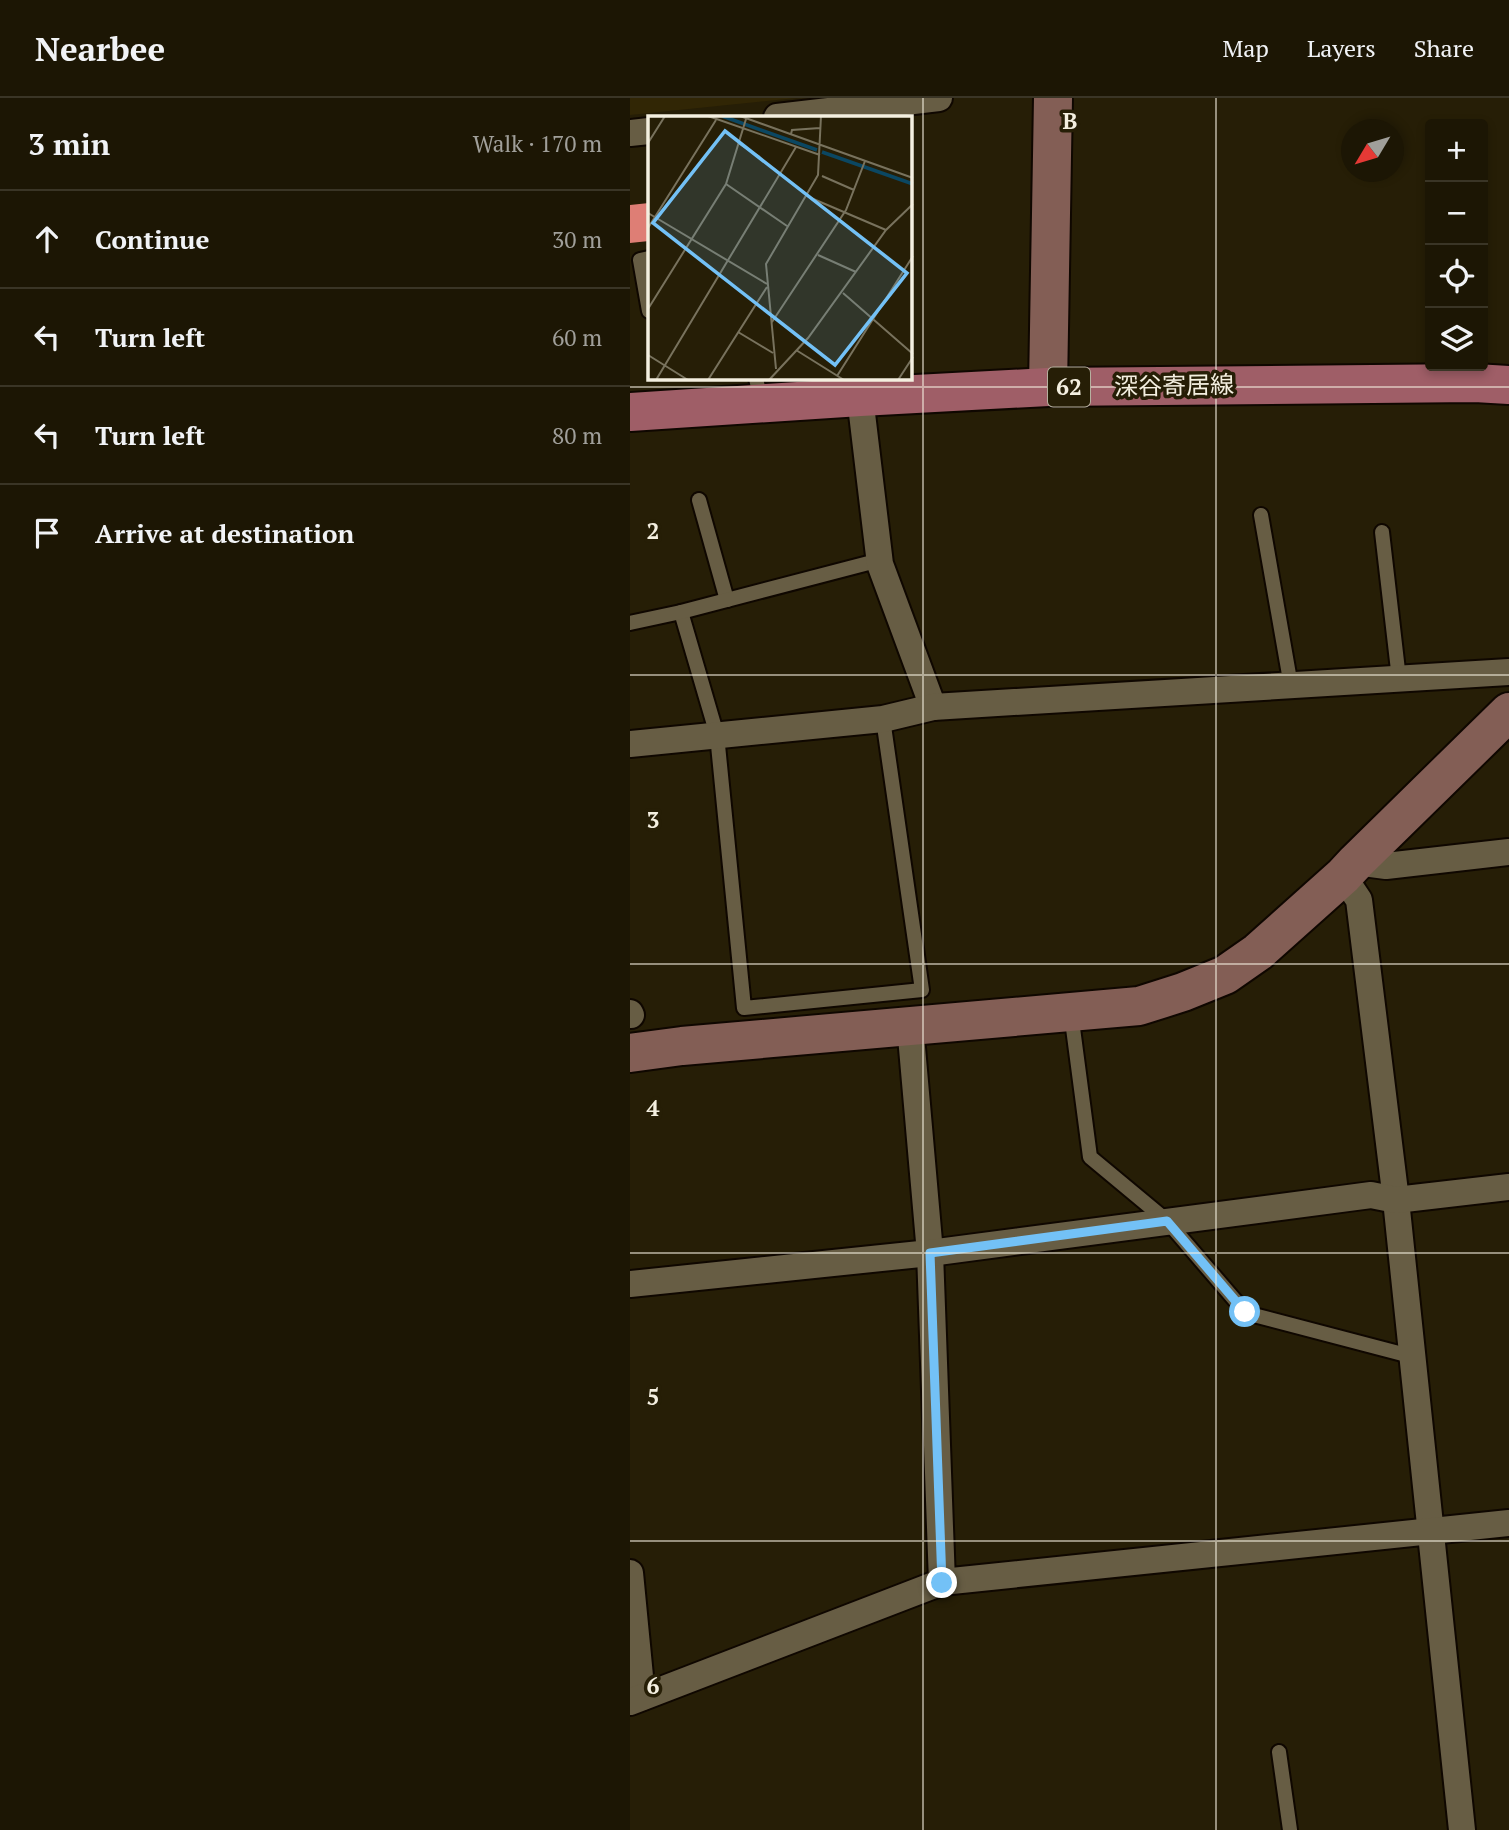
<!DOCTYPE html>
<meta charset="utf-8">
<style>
body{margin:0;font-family:"PT Serif","Noto Sans JP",serif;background:#251f0e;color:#f1f3f6}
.controls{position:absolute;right:21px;top:21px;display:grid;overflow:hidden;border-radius:7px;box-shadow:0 4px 10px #0003}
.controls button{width:63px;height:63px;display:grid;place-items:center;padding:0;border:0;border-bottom:2px solid #3a3526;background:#1c1604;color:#f1f3f6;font:35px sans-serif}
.compass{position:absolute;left:711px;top:21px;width:63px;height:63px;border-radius:50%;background:#1c1604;box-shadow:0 4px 10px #0003;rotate:232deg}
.stop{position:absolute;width:21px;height:21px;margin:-16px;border:5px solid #73c1f6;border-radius:50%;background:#fff}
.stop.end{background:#73c1f6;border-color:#fff;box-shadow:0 2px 7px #0008}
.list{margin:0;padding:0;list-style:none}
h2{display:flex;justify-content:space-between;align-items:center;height:91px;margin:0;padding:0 28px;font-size:30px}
h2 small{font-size:23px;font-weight:400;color:#a09f9a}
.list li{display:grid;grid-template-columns:46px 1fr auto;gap:21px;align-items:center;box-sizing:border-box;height:98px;padding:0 28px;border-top:2px solid #3a3526}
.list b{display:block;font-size:26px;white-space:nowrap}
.list em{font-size:23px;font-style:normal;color:#a09f9a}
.icon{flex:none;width:38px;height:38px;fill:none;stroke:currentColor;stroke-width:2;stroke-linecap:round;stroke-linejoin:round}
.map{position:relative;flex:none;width:879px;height:1732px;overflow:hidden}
header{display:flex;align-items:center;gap:42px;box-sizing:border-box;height:98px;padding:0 35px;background:#1c1604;border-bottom:2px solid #3a3526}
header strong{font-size:33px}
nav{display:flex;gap:38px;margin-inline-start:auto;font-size:24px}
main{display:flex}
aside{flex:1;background:#1c1604}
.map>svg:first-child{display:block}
.built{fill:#312605}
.building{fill:#de7e75}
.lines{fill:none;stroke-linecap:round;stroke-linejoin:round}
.lane-casing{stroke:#0f0700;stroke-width:18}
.street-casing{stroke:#0f0700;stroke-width:30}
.secondary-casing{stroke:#0f0700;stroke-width:42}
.primary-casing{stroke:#0f0700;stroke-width:42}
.lane{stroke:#675d44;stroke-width:14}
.street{stroke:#675d44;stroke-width:26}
.secondary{stroke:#835e55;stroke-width:38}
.primary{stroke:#9f5e67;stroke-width:38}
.route{stroke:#73c1f6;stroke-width:9}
.grid{fill:none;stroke:#f4efe0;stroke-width:2;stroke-opacity:0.55}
.labels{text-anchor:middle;stroke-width:7;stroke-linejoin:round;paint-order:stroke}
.shield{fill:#261e06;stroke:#b6b09f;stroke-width:2}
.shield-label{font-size:23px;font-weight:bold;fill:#f4efe0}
.street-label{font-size:24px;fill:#f4efe0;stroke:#261e06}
.inset-river{fill:none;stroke:#0b4762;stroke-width:3.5}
.inset-road{fill:none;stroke:#78725d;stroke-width:2}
.view{fill:#73c1f6;fill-opacity:0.15;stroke:#73c1f6;stroke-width:3.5}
.inset-edge{fill:none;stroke:#f4efe0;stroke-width:3.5}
.grid-label{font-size:23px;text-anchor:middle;font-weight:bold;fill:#f4efe0;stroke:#261e06;stroke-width:7;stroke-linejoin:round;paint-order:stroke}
</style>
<header>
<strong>Nearbee</strong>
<nav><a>Map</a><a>Layers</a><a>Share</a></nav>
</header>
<main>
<aside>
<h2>3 min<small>Walk · 170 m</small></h2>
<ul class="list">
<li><svg class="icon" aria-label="ahead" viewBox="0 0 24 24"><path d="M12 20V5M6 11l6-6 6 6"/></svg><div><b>Continue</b></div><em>30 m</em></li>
<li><svg class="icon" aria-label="left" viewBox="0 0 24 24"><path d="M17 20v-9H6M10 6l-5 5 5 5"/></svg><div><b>Turn left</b></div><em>60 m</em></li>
<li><svg class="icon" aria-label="left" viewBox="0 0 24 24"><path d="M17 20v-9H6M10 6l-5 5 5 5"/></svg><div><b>Turn left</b></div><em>80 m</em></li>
<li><svg class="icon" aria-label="arrive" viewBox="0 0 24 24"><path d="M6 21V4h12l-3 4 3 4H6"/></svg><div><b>Arrive at destination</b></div></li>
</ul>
</aside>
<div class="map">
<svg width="879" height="1732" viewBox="0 0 879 1732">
<rect width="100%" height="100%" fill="#261e06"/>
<path class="built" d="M0,0H167L0,17Z"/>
<path class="building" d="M19,105V143L0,145V107Z"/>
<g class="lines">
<defs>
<g id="lane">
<path d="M19,160L10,162L19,213"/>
<path d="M126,280L131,304"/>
<path d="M69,402L97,502"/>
<path d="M631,417L661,588"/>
<path d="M752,434L769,581"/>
<path d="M51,514L87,637L114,910L292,892L253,621"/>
<path d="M0,525L51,514L250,462"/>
<path d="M441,915L460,1059L537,1123L616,1215L784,1259"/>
<path d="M649,1654L660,1732"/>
</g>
<g id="street">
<path d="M147,19L309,0"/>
<path d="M0,35L19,33"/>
<path d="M230,299L250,466L303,609"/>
<path d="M0,646L253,621L303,609L879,574"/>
<path d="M726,764L756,768L879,754"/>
<path d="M713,778L729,802L766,1102L832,1732"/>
<path d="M0,915L1,917"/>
<path d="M280,927L300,1155L312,1484"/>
<path d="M0,1186L300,1155L741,1097L766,1102L879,1089"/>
<path d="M0,1475L12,1599"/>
<path d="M0,1604L312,1484L879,1425"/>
</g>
<g id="secondary">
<path d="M418,289L423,0"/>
<path d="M0,955L52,948L509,908L553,894L595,877L628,854L713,778L726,764L879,614"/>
</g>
<path id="primary" d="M0,314L230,299L418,289L845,285L879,287"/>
</defs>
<use href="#lane" class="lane-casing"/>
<use href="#street" class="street-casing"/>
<use href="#secondary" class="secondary-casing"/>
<use href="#primary" class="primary-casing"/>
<use href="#lane" class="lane"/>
<use href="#street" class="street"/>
<use href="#secondary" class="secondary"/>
<use href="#primary" class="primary"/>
</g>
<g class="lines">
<path class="route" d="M312,1485L300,1155L537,1123L615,1214"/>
</g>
<path class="grid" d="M293,0V1732M586,0V1732M0,289H879M0,577H879M0,866H879M0,1155H879M0,1443H879"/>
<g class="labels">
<rect class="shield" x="418" y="269.5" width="42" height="39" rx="5"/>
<g class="shield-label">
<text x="439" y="297">62</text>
</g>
<g class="street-label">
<text transform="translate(544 288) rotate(-1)" y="8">深谷寄居線</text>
</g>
</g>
<g transform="translate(18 18)">
<rect width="264" height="264" fill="#261e06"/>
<path class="inset-river" d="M74,0L169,34M174,36L265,68"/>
<path class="inset-road" d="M60,0L172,39M92,0L265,62M143,18L144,14L172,12M0,27L17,0M90,27L112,41M174,60L206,74M78,68L139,110M163,82L238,114M0,97L119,168M0,112L68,4M170,139L208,156M195,177L265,238M0,193L78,68L98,3M124,206L198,94L217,45M90,216L125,237M148,234L196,264M0,239L40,264M128,253L118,148L170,59L173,0M189,260L265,140M8,264L148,31M60,264L119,171M121,264L160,222L238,114L265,88M250,264L265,241"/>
<path class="view" d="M77,15L259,157L187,249L5,107Z"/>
<rect width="264" height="264" class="inset-edge"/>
</g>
<g class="grid-label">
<text x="440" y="31">B</text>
<text x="23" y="441">2</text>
<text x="23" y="730">3</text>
<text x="23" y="1018">4</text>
<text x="23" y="1307">5</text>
<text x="23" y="1596">6</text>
</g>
</svg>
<div class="controls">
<button>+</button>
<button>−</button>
<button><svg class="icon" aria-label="locate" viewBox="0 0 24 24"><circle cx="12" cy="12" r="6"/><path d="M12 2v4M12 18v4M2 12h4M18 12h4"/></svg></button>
<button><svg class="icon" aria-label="layers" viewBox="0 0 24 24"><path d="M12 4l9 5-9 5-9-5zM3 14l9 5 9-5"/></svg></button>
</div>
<svg class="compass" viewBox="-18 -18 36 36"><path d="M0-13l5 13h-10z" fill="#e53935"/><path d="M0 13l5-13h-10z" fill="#a09f9a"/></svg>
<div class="stop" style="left:615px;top:1214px"></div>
<div class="stop end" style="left:312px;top:1485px"></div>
</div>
</main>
